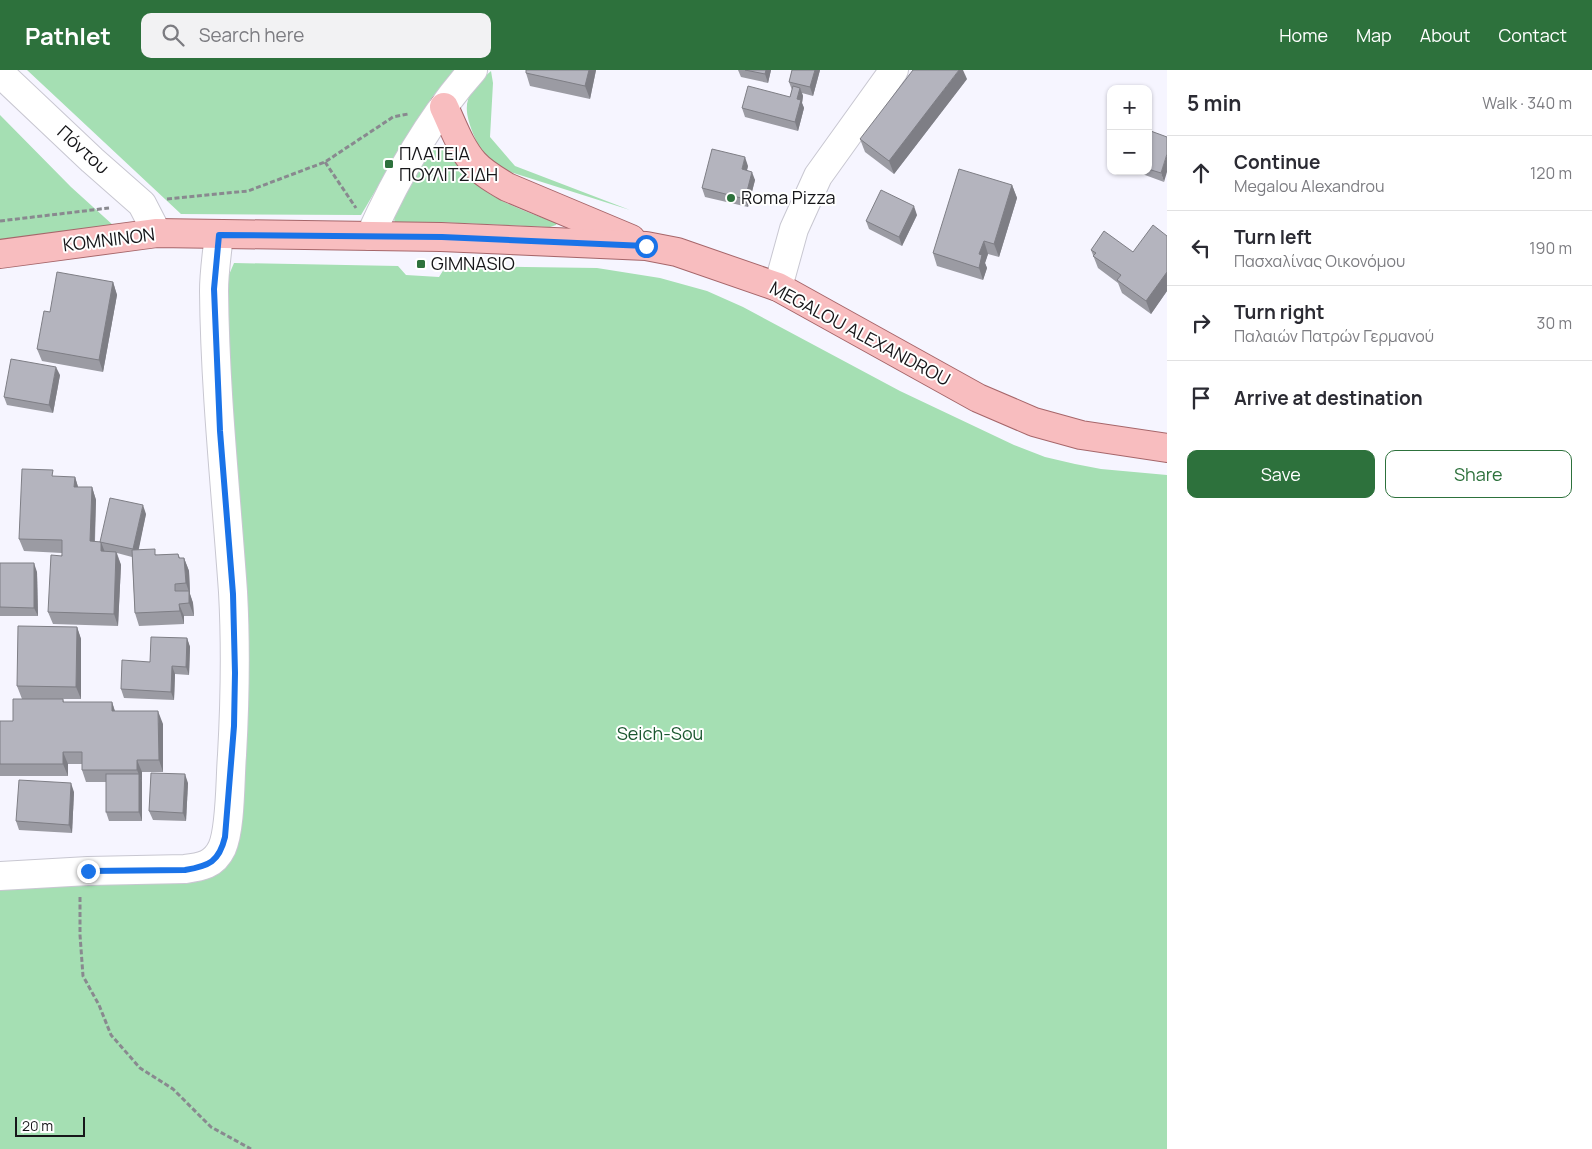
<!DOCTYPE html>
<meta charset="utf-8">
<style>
body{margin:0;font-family:Manrope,sans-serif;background:#f2f2f3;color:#2b2b33}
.controls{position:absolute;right:15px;top:15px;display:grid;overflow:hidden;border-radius:10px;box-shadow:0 1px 4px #0004}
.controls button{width:45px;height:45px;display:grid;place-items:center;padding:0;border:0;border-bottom:1px solid #e1e1e2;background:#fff;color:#2b2b33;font:25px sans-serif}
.scale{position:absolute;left:15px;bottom:12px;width:70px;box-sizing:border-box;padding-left:5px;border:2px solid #161619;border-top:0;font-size:14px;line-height:18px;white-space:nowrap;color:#161619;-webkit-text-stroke:4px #fff;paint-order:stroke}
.stop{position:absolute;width:15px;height:15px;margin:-11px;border:4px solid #1a73e8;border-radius:50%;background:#fff}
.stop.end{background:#1a73e8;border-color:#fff;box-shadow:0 1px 5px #0008}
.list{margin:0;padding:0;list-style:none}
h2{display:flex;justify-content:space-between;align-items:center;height:65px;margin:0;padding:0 20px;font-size:21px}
h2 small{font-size:16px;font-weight:400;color:#7c7c81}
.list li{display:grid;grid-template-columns:32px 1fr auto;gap:15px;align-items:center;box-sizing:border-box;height:75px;padding:0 20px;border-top:1px solid #e1e1e2}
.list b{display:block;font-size:19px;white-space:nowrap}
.list p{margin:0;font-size:16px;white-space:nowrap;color:#7c7c81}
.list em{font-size:16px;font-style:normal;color:#7c7c81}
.actions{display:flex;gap:10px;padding:15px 20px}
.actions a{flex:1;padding:11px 0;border:1px solid #2d713c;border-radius:10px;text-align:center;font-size:18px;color:#2d713c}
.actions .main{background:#2d713c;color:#fff}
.icon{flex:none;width:28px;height:28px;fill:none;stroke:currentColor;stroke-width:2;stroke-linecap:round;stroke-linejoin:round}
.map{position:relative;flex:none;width:1167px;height:1079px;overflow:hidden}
header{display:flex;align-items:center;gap:30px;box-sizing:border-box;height:70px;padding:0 25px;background:#2d713c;color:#fff}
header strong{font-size:24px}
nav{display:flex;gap:28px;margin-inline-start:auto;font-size:18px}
.search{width:350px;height:45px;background:#f2f2f3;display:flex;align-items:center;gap:12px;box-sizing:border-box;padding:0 18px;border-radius:10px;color:#7c7c81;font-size:19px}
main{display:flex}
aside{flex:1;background:#fff}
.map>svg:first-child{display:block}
.green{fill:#a5dfb3}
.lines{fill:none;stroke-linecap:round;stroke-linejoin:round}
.minor-casing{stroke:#c8c7d1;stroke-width:30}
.major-casing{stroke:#a6666a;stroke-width:30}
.path{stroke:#89898f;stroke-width:3;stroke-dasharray:5 2.5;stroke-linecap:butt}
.minor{stroke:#fff;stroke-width:28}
.major{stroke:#f8bdbf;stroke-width:28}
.wall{fill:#9b9ba3}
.shaded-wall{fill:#7e7e85}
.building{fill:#b4b4be;stroke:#7e7e85}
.route{stroke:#1a73e8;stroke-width:6}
.poi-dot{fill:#2d713c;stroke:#fff;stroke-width:2}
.labels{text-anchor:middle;stroke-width:4;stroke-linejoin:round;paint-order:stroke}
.street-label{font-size:18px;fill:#161619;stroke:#fff}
.poi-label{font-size:18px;fill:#161619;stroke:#fff;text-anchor:start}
.park-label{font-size:18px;fill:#1b5730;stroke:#fff}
</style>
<header>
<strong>Pathlet</strong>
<div class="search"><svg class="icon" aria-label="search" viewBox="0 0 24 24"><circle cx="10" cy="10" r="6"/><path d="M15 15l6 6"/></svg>Search here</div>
<nav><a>Home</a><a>Map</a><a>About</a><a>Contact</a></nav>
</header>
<main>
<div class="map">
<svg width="1167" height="1079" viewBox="0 0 1167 1079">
<rect width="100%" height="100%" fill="#f6f5ff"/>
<g class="green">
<path d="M27,0H456L400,79L361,145L181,144Z"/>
<path d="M491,1L493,13L490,67L515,96L630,140L498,98C482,89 482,84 475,68C461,35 464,25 491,1Z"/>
<path d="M0,45L71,117L114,156L0,170Z"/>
<path d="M437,75C454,82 464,104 479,116C501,134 530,143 557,153L556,155L550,157L436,152L398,154L395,153C388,135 422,94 432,79Z"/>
<path d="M234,193L398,196L406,205L439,207L446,196L597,198L660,208L707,221L743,237L900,321L1014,375L1045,387L1075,394L1101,399L1167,405V1079H0V818L222,797L233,373L226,212Z"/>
</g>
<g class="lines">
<defs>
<g id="minor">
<path d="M0,3L92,90L142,134L157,163"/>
<path d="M370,166C396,108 430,48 473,0"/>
<path d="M778,217L794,159L818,106L894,0"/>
<path d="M0,806L88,801L185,799C201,797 214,795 222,778C231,758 230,708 232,685C235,631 236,576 233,522C226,422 215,322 214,221C214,202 217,183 219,165"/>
</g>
<g id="major">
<path d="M444,37C453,56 460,77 474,93C483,103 495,110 507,117L631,169"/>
<path d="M0,184L157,163L441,167L646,176L677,182L778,217L978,328L1034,352L1081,365L1167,378"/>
</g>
</defs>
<use href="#minor" class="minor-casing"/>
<use href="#major" class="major-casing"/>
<g class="path">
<path d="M325,92L356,138"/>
<path d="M167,129L248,121L325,92L393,47L408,44"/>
<path d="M0,151L109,138"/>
<path d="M80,827V865L83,906L99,935L111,965L140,998L173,1019L211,1057L251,1079"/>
</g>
<use href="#minor" class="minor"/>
<use href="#major" class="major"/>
</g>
<g class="wall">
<path d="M596,0L590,29L530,16L526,3Z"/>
<path d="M738,0H771L768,13L741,7Z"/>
<path d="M792,0H820L813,26L802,23L803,26L802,33L804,38L798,61L745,47L742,38L790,27L792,20L789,12Z"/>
<path d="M967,9L894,104L865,82L860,69Z"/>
<path d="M1148,60L1164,112L1134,101H1148Z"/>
<path d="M748,96L747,100L755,110L748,137L705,127L702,118Z"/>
<path d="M1012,115L1017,128L999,187L988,184L985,193L987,198L983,210L937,196L933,183Z"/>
<path d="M917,145L902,176L869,159L866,151Z"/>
<path d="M1167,166V221L1151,244L1122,223L1118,213L1098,198L1091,180L1133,182Z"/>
<path d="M113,212L117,225L103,302L42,291L37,279L50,242Z"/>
<path d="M60,305L53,343L7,335L4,327Z"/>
<path d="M55,407H75L78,417H92L96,430L95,472H100L146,444L138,480L158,485L178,484L180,488H184L189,501L190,524L193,533L194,546H184V554L139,556L135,543L132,487L117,483L121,495L118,556L53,554L48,542L62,483L24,481L19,469Z"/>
<path d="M0,493L37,502L38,546H0Z"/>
<path d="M77,557L81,569V629H63L64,632H112L115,641L163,654V702H142V751H109L106,742V712H86L82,700V694H68V706H0V651H13L51,629H22L17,616Z"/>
<path d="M187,568L190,577L189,605L175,604L174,630L124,628L121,619L150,592Z"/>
<path d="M188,713L186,751L153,750L149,741Z"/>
<path d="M74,722L72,763L19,760L16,751Z"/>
</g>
<g class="shaded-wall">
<path d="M589,0H596L590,29L585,16Z"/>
<path d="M766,0H771L768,13L765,4Z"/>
<path d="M815,0H820L813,26L810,17Z"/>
<path d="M959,0H963L967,9L894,104L889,91Z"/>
<path d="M800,18L803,26L802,33L804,38L798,61L795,52L797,29Z"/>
<path d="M1167,84V102L1164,112L1161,103Z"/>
<path d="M745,87L748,96L745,108L742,99Z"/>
<path d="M752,102L755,110L748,137L745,129Z"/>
<path d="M1012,115L1017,128L999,187L994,174Z"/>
<path d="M914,136L917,145L902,176L899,167Z"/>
<path d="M984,171L988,184L985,193L987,198L983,210L979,198V184Z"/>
<path d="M1167,202V221L1151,244L1146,231Z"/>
<path d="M113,212L117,225L103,302L99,290Z"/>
<path d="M56,297L60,305L53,343L49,335Z"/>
<path d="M75,407L79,420L74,417Z"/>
<path d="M92,417L96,430L94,484L90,471Z"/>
<path d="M143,435L146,444L137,488L133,479Z"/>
<path d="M101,472L106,485L101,481Z"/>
<path d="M116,482L121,495L118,556L114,544Z"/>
<path d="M184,488L189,501L190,524L193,533L194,546L189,533V522L186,513Z"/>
<path d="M34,493L37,502L38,546L34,538Z"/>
<path d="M179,534L184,546V554L180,541Z"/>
<path d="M77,557L81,569V629L76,617Z"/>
<path d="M187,568L190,577L189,605L186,597Z"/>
<path d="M172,596L175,604L174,630L171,622Z"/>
<path d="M112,632L116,645L112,641Z"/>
<path d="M158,641L163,654V702L159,690Z"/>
<path d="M63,682L68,694V706L63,694Z"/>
<path d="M137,690L142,702V712L137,700Z"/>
<path d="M139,704L142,712V751L139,742Z"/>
<path d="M185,704L188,713L186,751L183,743Z"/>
<path d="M71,713L74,722L72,763L69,755Z"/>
</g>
<g class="building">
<path d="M526,0H589L585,16L526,3Z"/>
<path d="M745,0H766L765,4Z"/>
<path d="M792,0H815L810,17L789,12Z"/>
<path d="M913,0H959L889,91L860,69Z"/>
<path d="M748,16L790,27L793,16L800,18L797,29L801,30L795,52L742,38Z"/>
<path d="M1148,60L1167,67V84L1161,103L1148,99Z"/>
<path d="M712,79L745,87L742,99L752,102L745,129L702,118Z"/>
<path d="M959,99L1012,115L994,174L984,171L979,184L982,185L979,198L933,183Z"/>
<path d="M881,120L914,136L899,167L866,151Z"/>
<path d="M1153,155L1167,166V202L1146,231L1117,210L1121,205L1093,186L1096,183L1091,180L1104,161L1133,182Z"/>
<path d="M57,202L113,212L99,290L37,279L44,241L50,242Z"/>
<path d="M11,289L56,297L49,335L4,327Z"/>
<path d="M22,399L53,400L52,406L75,407L74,417H92L90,471L101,472V481L116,482L114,544L48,542L51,485L62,486V470L19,469Z"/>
<path d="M110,428L143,435L133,479L100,472Z"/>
<path d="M155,479V485L178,484L179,488H184L186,513L175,514V521H189V533L179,534L180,541L135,543L132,480Z"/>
<path d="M0,493H34V538L0,537Z"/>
<path d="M18,556L77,557L76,617L17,616Z"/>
<path d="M151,567L187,568L186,597L172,596L171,622L121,619L122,590L150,592Z"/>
<path d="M13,629H63V632H112V641H158L159,690H137V700H82V682H63V694H0V651H13Z"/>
<path d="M151,703L185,704L183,743L149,741Z"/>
<rect x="106" y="704" width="33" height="38"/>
<path d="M19,710L71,713L69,755L16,751Z"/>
</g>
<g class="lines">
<path class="route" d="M88,801L185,800C209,796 219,792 225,767L234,656L235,603L233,524L220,361L214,219L219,165L442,167L646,176"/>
</g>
<g class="poi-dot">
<rect x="384" y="89" width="10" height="10" rx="2.5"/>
<circle cx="731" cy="128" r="5"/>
<rect x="416" y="189" width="10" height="10" rx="2.5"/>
</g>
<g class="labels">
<g class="street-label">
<text transform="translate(83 80) rotate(42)" y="6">Πόντου</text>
<text transform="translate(109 170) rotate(-7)" y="6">KOMNINON</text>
<text transform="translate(860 264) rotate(28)" y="6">MEGALOU ALEXANDROU</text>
</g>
<g class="poi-label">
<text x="399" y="90">ΠΛΑΤΕΙΑ<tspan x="399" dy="21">ΠΟΥΛΙΤΣΙΔΗ</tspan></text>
<text x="741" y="134">Roma Pizza</text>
<text x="431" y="200">GIMNASIO</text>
</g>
<g class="park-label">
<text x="660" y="670">Seich-Sou</text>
</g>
</g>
</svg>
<div class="controls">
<button>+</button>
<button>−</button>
</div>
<div class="scale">20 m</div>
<div class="stop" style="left:646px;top:176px"></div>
<div class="stop end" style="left:88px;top:801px"></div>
</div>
<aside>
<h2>5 min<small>Walk · 340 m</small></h2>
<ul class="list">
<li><svg class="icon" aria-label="ahead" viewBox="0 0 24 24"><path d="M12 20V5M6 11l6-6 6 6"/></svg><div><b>Continue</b><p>Megalou Alexandrou</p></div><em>120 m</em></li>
<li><svg class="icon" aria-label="left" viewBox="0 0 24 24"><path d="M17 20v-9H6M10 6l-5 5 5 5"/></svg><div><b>Turn left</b><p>Πασχαλίνας Οικονόμου</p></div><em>190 m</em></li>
<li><svg class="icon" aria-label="right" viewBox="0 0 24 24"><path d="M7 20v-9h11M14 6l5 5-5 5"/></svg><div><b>Turn right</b><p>Παλαιών Πατρών Γερμανού</p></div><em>30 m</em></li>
<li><svg class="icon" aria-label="arrive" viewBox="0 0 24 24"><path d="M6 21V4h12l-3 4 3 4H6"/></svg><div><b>Arrive at destination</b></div></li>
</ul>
<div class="actions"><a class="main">Save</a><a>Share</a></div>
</aside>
</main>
